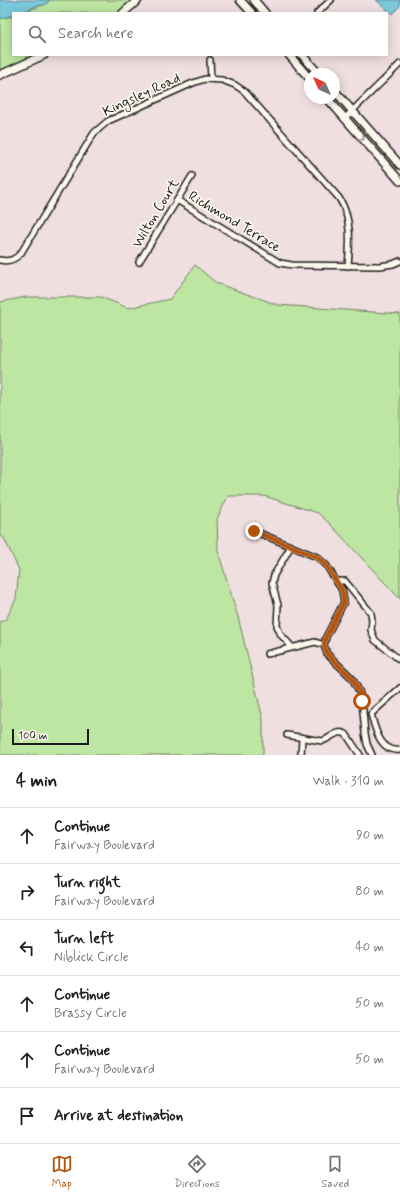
<!DOCTYPE html>
<meta charset="utf-8">
<style>
body{margin:0;font-family:Mynerve,sans-serif;background:#f6f6f6;color:#202124}
.compass{position:absolute;left:304px;top:68px;width:36px;height:36px;border-radius:50%;background:#fff;box-shadow:0 2px 10px #0003;rotate:315deg}
.scale{position:absolute;left:12px;bottom:10px;width:77px;box-sizing:border-box;padding-left:4px;border:2px solid #1c1c1c;border-top:0;font-size:11px;line-height:14px;white-space:nowrap;color:#1c1c1c;-webkit-text-stroke:3px #fbf7ec;paint-order:stroke}
.stop{position:absolute;width:12px;height:12px;margin:-9px;border:3px solid #b45309;border-radius:50%;background:#fff}
.stop.end{background:#b45309;border-color:#fff;box-shadow:0 1px 4px #0008}
.list{margin:0;padding:0;list-style:none}
h2{display:flex;justify-content:space-between;align-items:center;height:52px;margin:0;padding:0 16px;font-size:17px}
h2 small{font-size:13px;font-weight:400;color:#757577}
.list li{display:grid;grid-template-columns:26px 1fr auto;gap:12px;align-items:center;box-sizing:border-box;height:56px;padding:0 16px;border-top:1px solid #e0e0e0}
.list b{display:block;font-size:15px;white-space:nowrap}
.list p{margin:0;font-size:13px;white-space:nowrap;color:#757577}
.list em{font-size:13px;font-style:normal;color:#757577}
.icon{flex:none;width:22px;height:22px;fill:none;stroke:currentColor;stroke-width:2;stroke-linecap:round;stroke-linejoin:round}
.map{position:relative;flex:none;width:400px;height:755px;overflow:hidden}
.search{position:absolute;background:#fff;box-shadow:0 2px 10px #0003;left:12px;right:12px;top:12px;height:44px;display:flex;align-items:center;gap:10px;box-sizing:border-box;padding:0 14px;border-radius:0px;color:#757577;font-size:15px}
.sheet{height:388px;background:#fff}
nav{display:flex;justify-content:space-around;align-items:center;box-sizing:border-box;height:56px;border-top:1px solid #e0e0e0;background:#fff;font-size:11px;color:#757577}
nav a{display:grid;justify-items:center;gap:2px}
nav .on{color:#b45309}
.map>svg:first-child{display:block}
.green{fill:#bde6a2;stroke:#6c815f}
.water{fill:#7cc8dc;stroke:#56838f}
.lines{fill:none;stroke-linecap:round;stroke-linejoin:round}
.street-casing{stroke:#1c1c1c;stroke-width:8}
.secondary-casing{stroke:#1c1c1c;stroke-width:10}
.street{stroke:#fbf7ec;stroke-width:5}
.secondary{stroke:#fbf7ec;stroke-width:7}
.oneway{stroke:#97948e}
.route{stroke:#b45309;stroke-width:5}
.labels{text-anchor:middle;stroke-width:3.5;stroke-linejoin:round;paint-order:stroke}
.street-label{font-size:14px;fill:#1c1c1c;stroke:#fbf7ec}
</style>
<div class="map">
<svg width="400" height="755" viewBox="0 0 400 755">
<rect width="100%" height="100%" fill="#f0dfe1"/>
<filter id="ink" filterUnits="userSpaceOnUse"><feTurbulence type="fractalNoise" baseFrequency=".025" numOctaves="2"/><feDisplacementMap in="SourceGraphic" scale="8" xChannelSelector="R" yChannelSelector="G"/><feConvolveMatrix kernelMatrix="1 2 1 2 8 2 1 2 1" color-interpolation-filters="sRGB"/></filter>
<g filter="url(#ink)">
<g class="green">
<path d="M48,0H134L119,13H22C31,8 42,8 48,0Z"/>
<path d="M5,17H13V55H37L0,71V19Z"/>
<path d="M195,265L216,283L278,305L400,314V599L330,524L318,513L264,496H228L217,519L218,551L238,617L263,719V755H0V622L6,619L16,599L19,570L4,538L0,536V302L26,297H101L128,308L170,299Z"/>
</g>
<g class="water">
<path d="M0,0H50L45,5L36,6L21,13H13V15L0,19Z"/>
<path d="M376,0H400V6L392,14Z"/>
</g>
<g class="lines">
<defs>
<g id="street">
<path d="M317,13L331,0"/>
<path d="M210,60L211,79"/>
<path d="M345,118L400,64"/>
<path d="M177,200L280,263L292,265L380,266L393,264L400,261"/>
<path d="M0,260C9,262 15,260 21,253L94,133L108,121L193,83L205,79L222,80L235,85L244,91L339,198C352,218 350,243 348,266"/>
<path d="M139,262L192,176"/>
<path d="M254,531L317,557L326,565L342,590L344,602L326,637L324,645L327,654L352,678L359,691L362,701L365,733L367,744L372,755"/>
<path d="M291,546L274,575L272,583L278,605L277,626L281,635L292,647"/>
<path d="M337,582L341,581H345L371,613L372,621L371,630L375,640L400,660"/>
<path d="M267,654L315,642L324,645"/>
<path d="M400,688L371,714C375,728 380,753 400,750"/>
<path d="M287,735L322,741C331,739 336,729 346,734L360,755"/>
<path d="M301,755L302,738"/>
</g>
<g id="secondary">
<path d="M240,0L252,13"/>
<path d="M254,0L265,13"/>
<path d="M123,13L138,0"/>
<path d="M289,55L310,79"/>
<path d="M302,55L319,74"/>
<path d="M0,75L44,55"/>
<path d="M334,90L400,165"/>
<path d="M327,98L400,181"/>
</g>
</defs>
<use href="#street" class="street-casing"/>
<use href="#secondary" class="secondary-casing"/>
<use href="#street" class="street"/>
<use href="#secondary" class="secondary"/>
</g>
<defs><path id="oneway-chevron" d="M-2-3.5L2.5 0L-2 3.5" fill="none" stroke-width="1.6" stroke-linecap="round" stroke-linejoin="round"/></defs>
<use class="oneway" href="#oneway-chevron" transform="translate(362 138) rotate(49)"/>
</g>
<g class="lines" filter="url(#ink)">
<path class="route" d="M254,531L317,557L326,565L342,590L344,602L326,637L324,645L327,654L352,678L359,691L362,701"/>
</g>
<g class="labels">
<g class="street-label">
<text transform="translate(141 94) rotate(-25)" y="5">Kingsley Road</text>
<text transform="translate(155 213) rotate(-59)" y="5">Wilton Court</text>
<text transform="translate(235 221) rotate(31)" y="5">Richmond Terrace</text>
</g>
</g>
</svg>
<svg class="compass" viewBox="-18 -18 36 36"><path d="M0-13l5 13h-10z" fill="#e53935"/><path d="M0 13l5-13h-10z" fill="#757577"/></svg>
<div class="scale">100 m</div>
<div class="stop" style="left:362px;top:701px"></div>
<div class="stop end" style="left:254px;top:531px"></div>
<div class="search"><svg class="icon" aria-label="search" viewBox="0 0 24 24"><circle cx="10" cy="10" r="6"/><path d="M15 15l6 6"/></svg>Search here</div>
</div>
<section class="sheet">
<h2>4 min<small>Walk · 310 m</small></h2>
<ul class="list">
<li><svg class="icon" aria-label="ahead" viewBox="0 0 24 24"><path d="M12 20V5M6 11l6-6 6 6"/></svg><div><b>Continue</b><p>Fairway Boulevard</p></div><em>90 m</em></li>
<li><svg class="icon" aria-label="right" viewBox="0 0 24 24"><path d="M7 20v-9h11M14 6l5 5-5 5"/></svg><div><b>Turn right</b><p>Fairway Boulevard</p></div><em>80 m</em></li>
<li><svg class="icon" aria-label="left" viewBox="0 0 24 24"><path d="M17 20v-9H6M10 6l-5 5 5 5"/></svg><div><b>Turn left</b><p>Niblick Circle</p></div><em>40 m</em></li>
<li><svg class="icon" aria-label="ahead" viewBox="0 0 24 24"><path d="M12 20V5M6 11l6-6 6 6"/></svg><div><b>Continue</b><p>Brassy Circle</p></div><em>50 m</em></li>
<li><svg class="icon" aria-label="ahead" viewBox="0 0 24 24"><path d="M12 20V5M6 11l6-6 6 6"/></svg><div><b>Continue</b><p>Fairway Boulevard</p></div><em>50 m</em></li>
<li><svg class="icon" aria-label="arrive" viewBox="0 0 24 24"><path d="M6 21V4h12l-3 4 3 4H6"/></svg><div><b>Arrive at destination</b></div></li>
</ul>
</section>
<nav>
<a class="on"><svg class="icon" aria-label="map" viewBox="0 0 24 24"><path d="M3 6l6-2 6 2 6-2v14l-6 2-6-2-6 2zM9 4v14M15 6v14"/></svg>Map</a>
<a><svg class="icon" aria-label="directions" viewBox="0 0 24 24"><path d="M12 3l9 9-9 9-9-9zM9 14v-3h6M13 9l2 2-2 2"/></svg>Directions</a>
<a><svg class="icon" aria-label="saved" viewBox="0 0 24 24"><path d="M7 4h10v16l-5-4-5 4z"/></svg>Saved</a>
</nav>
